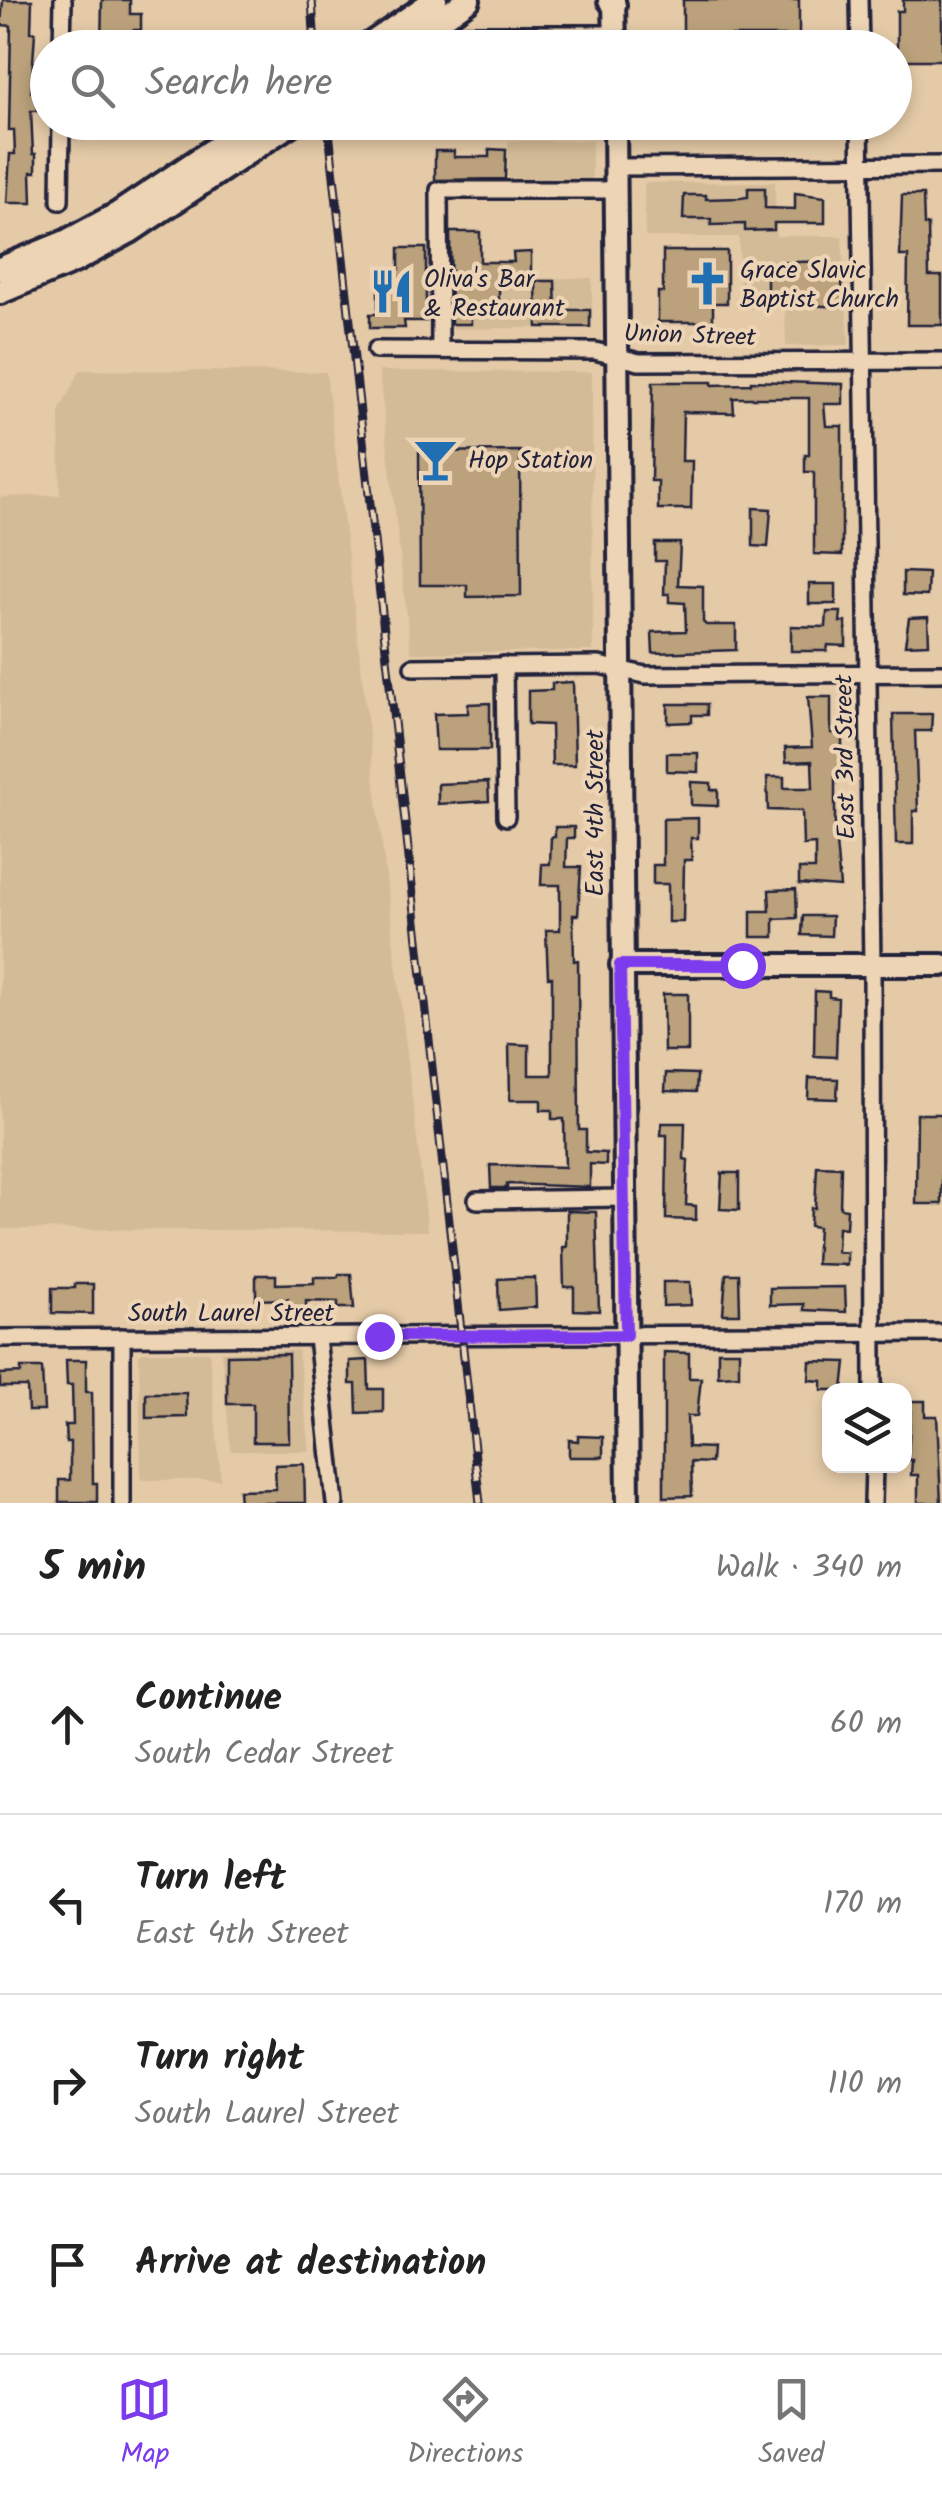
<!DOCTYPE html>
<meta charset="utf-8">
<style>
body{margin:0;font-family:Kalam,sans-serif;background:#f2f2f2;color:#222}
.controls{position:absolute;right:30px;bottom:30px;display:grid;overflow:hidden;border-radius:20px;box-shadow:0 5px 15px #0003}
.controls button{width:90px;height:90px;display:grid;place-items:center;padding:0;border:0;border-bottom:2px solid #e0e0e0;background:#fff;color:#222;font:50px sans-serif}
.stop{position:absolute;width:30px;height:30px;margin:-22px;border:8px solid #7c3aed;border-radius:50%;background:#fff}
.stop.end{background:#7c3aed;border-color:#fff;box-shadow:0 2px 10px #0008}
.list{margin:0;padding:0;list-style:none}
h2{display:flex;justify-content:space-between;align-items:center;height:130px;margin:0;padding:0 40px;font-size:42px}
h2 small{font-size:32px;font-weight:400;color:#767676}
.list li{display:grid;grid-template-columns:65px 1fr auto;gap:30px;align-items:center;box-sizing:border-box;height:180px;padding:0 40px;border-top:2px solid #e0e0e0}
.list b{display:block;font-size:38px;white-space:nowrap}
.list p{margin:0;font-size:32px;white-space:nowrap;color:#767676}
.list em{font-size:32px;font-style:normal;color:#767676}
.icon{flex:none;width:55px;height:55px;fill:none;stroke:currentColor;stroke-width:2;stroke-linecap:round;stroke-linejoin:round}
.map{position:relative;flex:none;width:942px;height:1503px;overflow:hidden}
.search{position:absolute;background:#fff;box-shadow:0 5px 15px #0003;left:30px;right:30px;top:30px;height:110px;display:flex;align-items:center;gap:25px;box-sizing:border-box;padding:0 35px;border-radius:55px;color:#767676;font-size:38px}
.sheet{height:850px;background:#fff}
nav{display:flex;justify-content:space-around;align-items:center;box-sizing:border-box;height:140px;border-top:2px solid #e0e0e0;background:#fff;font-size:28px;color:#767676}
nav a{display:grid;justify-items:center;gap:5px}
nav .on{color:#7c3aed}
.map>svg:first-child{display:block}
.built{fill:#d4bb98}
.building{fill:#bba27c;stroke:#22223b;stroke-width:2.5}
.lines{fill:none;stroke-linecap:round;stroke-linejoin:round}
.minor-casing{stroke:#22223b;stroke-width:22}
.tertiary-casing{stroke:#22223b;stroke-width:28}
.secondary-casing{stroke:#22223b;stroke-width:30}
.minor{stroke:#edd4b5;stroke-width:15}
.tertiary{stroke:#edd4b5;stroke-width:20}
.secondary{stroke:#edd4b5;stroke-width:22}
.rail-casing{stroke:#22223b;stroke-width:9}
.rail{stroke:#edd4b5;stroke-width:5;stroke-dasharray:15;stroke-linecap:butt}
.route{stroke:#7c3aed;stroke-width:12}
.labels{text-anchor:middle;stroke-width:8;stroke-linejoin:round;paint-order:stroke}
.poi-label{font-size:25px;fill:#22223b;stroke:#edd4b5;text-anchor:start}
.street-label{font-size:25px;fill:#22223b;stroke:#edd4b5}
</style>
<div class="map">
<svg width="942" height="1503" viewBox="0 0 942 1503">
<rect width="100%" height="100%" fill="#e4caa7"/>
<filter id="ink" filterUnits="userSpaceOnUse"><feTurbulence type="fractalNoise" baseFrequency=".01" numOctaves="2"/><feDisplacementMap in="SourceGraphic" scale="20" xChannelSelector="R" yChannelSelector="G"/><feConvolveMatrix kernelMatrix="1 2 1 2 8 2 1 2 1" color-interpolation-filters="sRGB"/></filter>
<g filter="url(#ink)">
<g class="built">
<rect x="508" y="141" width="84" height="43"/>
<path d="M775,182L776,236H842L849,345L786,346L785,309H740L739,237H645L644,183Z"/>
<path d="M446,232H479L480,279L592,278V327L447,329Z"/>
<path d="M80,370L326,372L428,1231L0,1229V497L60,495L59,412Z"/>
<path d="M379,371L592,372L593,651L411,653Z"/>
<path d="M298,1350L310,1451H231L221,1352Z"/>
<path d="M143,1352H209L221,1480H141L139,1355Z"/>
</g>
<g class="building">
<path d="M3,0H32L31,32H35L31,92H36L37,111H31L33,154H36V172H31L32,203H7L10,154H15L14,130H9L11,26L1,25Z"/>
<path d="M102,0H130V14H141V30H134V48H101Z"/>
<rect x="683" y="0" width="116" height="36"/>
<path d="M903,0H942V60H897V11H903Z"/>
<path d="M489,149L506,150L505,179L435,180V151H454V157H489Z"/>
<path d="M748,188H765V208L795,209V193L825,197V223H774V230L745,231V224L711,225V219H683L684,195H706V199L740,198L748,197Z"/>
<path d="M902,195H923L924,225H928L929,276H942V325H907L908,256H900Z"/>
<path d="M450,232H480V262H514L513,253L531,252V273L510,274V278L499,279V316H471V324H451Z"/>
<path d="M399,248H426V321H404L405,328H370V314H378V269H399Z"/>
<path d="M663,251H727V303H713V322H658V292H663Z"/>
<path d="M828,261V280H842L843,307L767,303V263Z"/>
<path d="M536,281H555L556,310H590V327H537Z"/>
<path d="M751,381L843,384V404H824L826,426H842V555L814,554V472H805V455H809V398H733L734,413L683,412L682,461H692L691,509H658V481H651L653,382H712V385L751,384Z"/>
<path d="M520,451L521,596L467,597V585H420L419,452Z"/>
<path d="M753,508L771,509L768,547L753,546Z"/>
<path d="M655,543H680L678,585L703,586V622L706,625H736V650L653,653L652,632L686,631L685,603L669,602V594H664L665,561H655Z"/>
<path d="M903,572L928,573L927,596L903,595Z"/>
<rect x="809" y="584" width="27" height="20"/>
<path d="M827,612H841L840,622H846V646L828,645L827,651H791V626L826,627Z"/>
<path d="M928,617L929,644L905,645L909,618Z"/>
<path d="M573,682L575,765H552L551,725L528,724V691L552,690V683Z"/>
<path d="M808,697H831V733H842V774H835V832L840,887L799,884V869H815V844L803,845L802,811L768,810L767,777H784V788H813L812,761L786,762L785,748L812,747Z"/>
<path d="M490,703V750H436L434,714L468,713V704Z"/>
<path d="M668,704H707V715H692V722L668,723Z"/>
<path d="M893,714H932L931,731H915L918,811H913V844H896Z"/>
<path d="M667,753H698V772L667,771Z"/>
<path d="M488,782L489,801L438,804V784Z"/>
<path d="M691,782L711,783V790H718V806L691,805Z"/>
<path d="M698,818V838H691L692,860H684L683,922H668V884H653V865H663V819Z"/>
<path d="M555,827H574V838H567L566,867H581L578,915H573L574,961L578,960L579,1130H586V1152L606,1153V1165L590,1164V1187L507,1184V1188H491L490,1165L565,1167L564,1119H552V1110H541V1100H510L509,1044L529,1045V1075H552V977H548L546,930H560V885H541L542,864H550L551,837H555Z"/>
<path d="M796,889L797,918L774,919V937H751V911H770L769,890Z"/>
<path d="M803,916H832L831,936L802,935Z"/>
<path d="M815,991L829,992V997L838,998L836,1057L814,1056Z"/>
<path d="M663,994H688V1051H664Z"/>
<path d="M666,1073L697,1074L696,1092L665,1091Z"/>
<path d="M809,1078L838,1079L837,1099L808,1098Z"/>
<path d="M917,1114H942V1204H916Z"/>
<path d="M662,1123H685L684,1159L688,1160L686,1205L696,1206V1220L666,1219L667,1145V1135H661Z"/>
<path d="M817,1166L841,1167L840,1208L847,1209L846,1228L838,1227L837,1252L847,1253V1265L816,1264L818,1227L810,1226L811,1208H815Z"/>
<path d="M722,1173H739V1210L720,1209Z"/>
<path d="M567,1211L596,1212L599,1311L574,1310V1287H564L563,1247H567Z"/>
<path d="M339,1274H351L354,1308H338V1302L306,1301V1307L289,1308L288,1299L256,1300V1275H276V1284L314,1283V1277H338Z"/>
<path d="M726,1274H739L740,1314H723Z"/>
<path d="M517,1278H535L536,1307L499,1310L498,1279Z"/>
<path d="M663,1282H690L691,1305L663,1306Z"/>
<path d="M75,1284H93V1314L52,1313V1288H75Z"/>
<path d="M845,1287L846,1312L804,1310V1304L770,1305V1288Z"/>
<path d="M718,1351H739V1375L718,1376Z"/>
<path d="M664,1352L689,1353V1378H701L697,1416H687L688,1447L712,1448L711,1463L691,1462L692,1496L664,1497Z"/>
<path d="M288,1354L289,1442H253V1404H227V1355Z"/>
<path d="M66,1360H86V1392H92L93,1483H97V1502H59V1480H70V1442H66L65,1425H73L72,1385H67Z"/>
<path d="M368,1360L369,1389H383V1412L357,1413L356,1384H350V1361Z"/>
<path d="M810,1361L846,1362L843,1390H822V1381L809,1380Z"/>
<path d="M21,1368H42L44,1411H28L27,1387H0V1374L21,1373Z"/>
<path d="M146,1393H186L187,1417L146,1418Z"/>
<path d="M911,1401H925V1416H937L941,1503H918V1475H911L912,1460H908Z"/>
<path d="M578,1436L603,1437V1457H569V1440L578,1441Z"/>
<path d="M304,1464L305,1503H240L239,1490L276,1489L275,1465Z"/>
</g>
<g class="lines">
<defs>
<g id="minor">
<path d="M859,0L860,48"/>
<path d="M466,34H615"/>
<path d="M62,48L63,0"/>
<path d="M860,122L872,964L873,1390"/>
<path d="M615,167L942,165"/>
<path d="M60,201L61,122"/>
<path d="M376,350L595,351L639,362L942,361"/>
<path d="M440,350L439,190H615"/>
<path d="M504,665L506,817"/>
<path d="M413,667L599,665L645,675L942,673"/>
<path d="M477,1200L624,1198"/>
<path d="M122,1337V1503"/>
<path d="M317,1337L335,1503"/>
<path d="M0,1338L942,1333"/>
<path d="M873,1503L874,1466"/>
</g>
<g id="tertiary">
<path d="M614,0L615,48"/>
<path d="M615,122L628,1503"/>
<path d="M621,965H942"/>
</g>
<g id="secondary">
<path d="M610,0L614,5"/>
<path d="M365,48L435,0"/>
<path d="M400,48L468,0"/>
<path d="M0,269L66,242L118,214L255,122"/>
<path d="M0,292L74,261L130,231L293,122"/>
</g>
</defs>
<use href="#minor" class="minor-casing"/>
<use href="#tertiary" class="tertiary-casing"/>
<use href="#secondary" class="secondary-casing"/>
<use href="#minor" class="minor"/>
<use href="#tertiary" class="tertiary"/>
<use href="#secondary" class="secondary"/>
<defs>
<g id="rail">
<path d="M312,0L315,48"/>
<path d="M328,122L480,1503"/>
</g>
</defs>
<use href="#rail" class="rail-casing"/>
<use href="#rail" class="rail"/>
</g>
</g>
<g class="lines" filter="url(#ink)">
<path class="route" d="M379,1336L626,1335L620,965H742"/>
</g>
<defs>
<symbol id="church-bare" viewBox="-9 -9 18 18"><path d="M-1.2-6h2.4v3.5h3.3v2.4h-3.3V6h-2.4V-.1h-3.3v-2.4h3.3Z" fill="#1f6fb2" stroke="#edd4b5" stroke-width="2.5" paint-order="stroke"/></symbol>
<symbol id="restaurant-bare" viewBox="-9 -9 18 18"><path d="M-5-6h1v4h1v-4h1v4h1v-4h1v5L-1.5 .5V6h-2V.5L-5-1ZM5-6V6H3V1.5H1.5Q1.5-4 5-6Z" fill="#1f6fb2" stroke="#edd4b5" stroke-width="2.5" paint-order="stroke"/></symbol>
<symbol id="bar-bare" viewBox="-9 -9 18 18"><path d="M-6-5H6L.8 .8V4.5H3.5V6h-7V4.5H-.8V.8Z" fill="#1f6fb2" stroke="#edd4b5" stroke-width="2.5" paint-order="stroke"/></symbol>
</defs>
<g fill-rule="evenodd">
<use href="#church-bare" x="676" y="252" width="63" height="63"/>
<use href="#restaurant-bare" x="360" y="260" width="63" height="63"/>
<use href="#bar-bare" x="404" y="428" width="63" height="63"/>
</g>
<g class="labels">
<g class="poi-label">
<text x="740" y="278">Grace Slavic<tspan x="740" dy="29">Baptist Church</tspan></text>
<text x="424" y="287">Oliva's Bar<tspan x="424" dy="29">&amp; Restaurant</tspan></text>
<text x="468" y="468">Hop Station</text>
</g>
<g class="street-label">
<text transform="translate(690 334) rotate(2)" y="9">Union Street</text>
<text transform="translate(844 757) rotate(-91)" y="9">East 3rd Street</text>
<text transform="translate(594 813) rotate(-90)" y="9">East 4th Street</text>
<text x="231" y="1321">South Laurel Street</text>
</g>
</g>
</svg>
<div class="controls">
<button><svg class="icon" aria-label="layers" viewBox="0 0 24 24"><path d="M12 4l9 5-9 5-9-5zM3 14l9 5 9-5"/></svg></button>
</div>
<div class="stop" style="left:742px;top:965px"></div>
<div class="stop end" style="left:379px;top:1336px"></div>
<div class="search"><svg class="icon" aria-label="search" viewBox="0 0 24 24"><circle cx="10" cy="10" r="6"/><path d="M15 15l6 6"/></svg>Search here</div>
</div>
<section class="sheet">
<h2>5 min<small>Walk · 340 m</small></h2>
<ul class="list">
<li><svg class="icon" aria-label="ahead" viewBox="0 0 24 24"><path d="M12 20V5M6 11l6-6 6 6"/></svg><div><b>Continue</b><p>South Cedar Street</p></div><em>60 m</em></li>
<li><svg class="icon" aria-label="left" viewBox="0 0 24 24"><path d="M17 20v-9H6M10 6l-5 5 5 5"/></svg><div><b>Turn left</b><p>East 4th Street</p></div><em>170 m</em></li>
<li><svg class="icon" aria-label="right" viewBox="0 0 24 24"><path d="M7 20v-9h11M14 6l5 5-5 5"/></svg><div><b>Turn right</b><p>South Laurel Street</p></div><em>110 m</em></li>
<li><svg class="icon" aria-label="arrive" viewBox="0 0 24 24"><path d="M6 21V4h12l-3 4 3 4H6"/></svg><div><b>Arrive at destination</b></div></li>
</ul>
</section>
<nav>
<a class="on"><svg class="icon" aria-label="map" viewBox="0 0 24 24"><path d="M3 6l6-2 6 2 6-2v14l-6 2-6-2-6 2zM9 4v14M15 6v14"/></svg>Map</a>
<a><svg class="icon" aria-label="directions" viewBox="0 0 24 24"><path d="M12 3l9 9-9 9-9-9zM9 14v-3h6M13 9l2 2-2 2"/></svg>Directions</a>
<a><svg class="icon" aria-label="saved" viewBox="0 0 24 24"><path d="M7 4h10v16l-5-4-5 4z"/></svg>Saved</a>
</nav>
